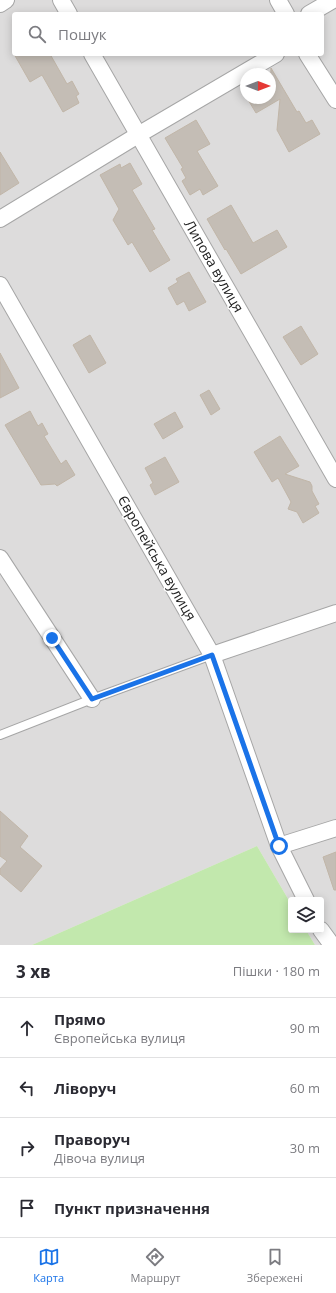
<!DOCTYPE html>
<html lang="uk">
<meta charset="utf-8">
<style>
body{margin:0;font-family:"Open Sans",sans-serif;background:#f7f7f7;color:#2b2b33}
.controls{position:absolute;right:12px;bottom:12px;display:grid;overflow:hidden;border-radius:4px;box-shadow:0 2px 10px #0003}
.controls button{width:36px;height:36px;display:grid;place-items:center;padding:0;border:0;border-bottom:1px solid #e1e1e2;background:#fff;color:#2b2b33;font:20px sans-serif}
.compass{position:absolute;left:240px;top:68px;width:36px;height:36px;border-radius:50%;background:#fff;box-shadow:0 2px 10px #0003;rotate:90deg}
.stop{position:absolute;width:12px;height:12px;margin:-9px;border:3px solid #1a73e8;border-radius:50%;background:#fff}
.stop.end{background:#1a73e8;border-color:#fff;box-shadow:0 1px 4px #0008}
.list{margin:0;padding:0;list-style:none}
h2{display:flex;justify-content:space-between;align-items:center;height:52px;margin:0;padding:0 16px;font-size:17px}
h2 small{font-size:13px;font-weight:400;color:#7c7c81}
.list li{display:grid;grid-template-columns:26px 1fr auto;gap:12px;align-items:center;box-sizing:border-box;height:60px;padding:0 16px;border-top:1px solid #e1e1e2}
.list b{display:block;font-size:15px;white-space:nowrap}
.list p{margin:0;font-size:13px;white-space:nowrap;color:#7c7c81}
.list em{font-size:13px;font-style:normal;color:#7c7c81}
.icon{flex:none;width:22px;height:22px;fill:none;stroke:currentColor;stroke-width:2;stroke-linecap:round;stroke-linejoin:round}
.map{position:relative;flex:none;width:336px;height:945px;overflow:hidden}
.search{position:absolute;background:#fff;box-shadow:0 2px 10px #0003;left:12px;right:12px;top:12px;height:44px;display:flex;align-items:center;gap:10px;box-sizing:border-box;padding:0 14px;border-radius:4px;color:#7c7c81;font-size:15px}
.sheet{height:292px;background:#fff}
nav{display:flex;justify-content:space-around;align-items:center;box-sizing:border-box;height:56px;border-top:1px solid #e1e1e2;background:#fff;font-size:11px;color:#7c7c81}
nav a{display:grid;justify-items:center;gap:2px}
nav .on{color:#1a73e8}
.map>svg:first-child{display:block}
.residential{fill:#dddcdc;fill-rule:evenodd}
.grass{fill:#c2e8ad}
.building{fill:#c4bdb5;stroke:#c1b6a8}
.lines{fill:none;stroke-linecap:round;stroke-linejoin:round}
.lane-casing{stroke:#a6a6a6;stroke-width:10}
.street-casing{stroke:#a6a6a6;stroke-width:18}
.lane{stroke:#fff;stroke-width:8}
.street{stroke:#fff;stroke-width:16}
.route{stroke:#1a73e8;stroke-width:5}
.labels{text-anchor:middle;stroke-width:3;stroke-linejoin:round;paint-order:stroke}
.street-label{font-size:14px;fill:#1f1f1f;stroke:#fff}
</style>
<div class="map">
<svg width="336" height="945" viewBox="0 0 336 945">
<rect width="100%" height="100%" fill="#efeee6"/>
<path class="residential" d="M0,0H336V945H315L306,930H321V900H291V904L257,846L32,945H0ZM14,14H322V54H14ZM246,74H270V98H246Z"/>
<path class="grass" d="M257,846L291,904V930H306L315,945H32Z"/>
<g class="building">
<path d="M14,54H50L67,84L72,81L79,94L76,96L79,103L63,112L42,75L30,82Z"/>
<path d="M271,68L297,112L299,111L306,123L312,120L320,134L289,152L277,130L280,99L256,113L247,98H270Z"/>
<path d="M196,120L210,144L197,151L218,186L203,195L200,189L190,195L182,181L186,178L181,169L183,168L165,138Z"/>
<path d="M0,152L19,183L0,195Z"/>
<path d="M130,163L142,184L132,190L155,229L152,230L170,260L150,272L132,242L128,245L113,220L119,209L100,175L120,164L121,168Z"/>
<path d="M231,205L253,243L277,230L287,247L241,274L226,249L225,250L207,219Z"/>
<path d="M189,272L206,302L189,311L184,301L177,305L168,288L178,282L176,279Z"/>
<path d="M301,326L318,354L301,365L283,337Z"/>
<path d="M90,335L106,363L89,373L73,345Z"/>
<path d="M0,353L19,388L0,398Z"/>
<path d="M209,390L220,409L211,415L200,395Z"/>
<path d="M30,411L38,426L42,423L48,434L44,436L61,464L66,460L75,475L57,486L55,484L41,485L5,425Z"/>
<path d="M175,412L183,427L163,439L154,424Z"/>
<path d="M280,436L299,466L285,474L310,482L312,486V491L319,504L315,506L319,513L303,523L297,512L288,509L291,502L278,478L272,482L254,452Z"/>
<path d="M165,457L179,482L155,495L150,485L153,483L145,468Z"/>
<path d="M0,811L28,836L20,847L42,866L21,892L0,874V869L7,861L0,856Z"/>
<path d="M336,852V890H334L323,857Z"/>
</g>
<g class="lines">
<defs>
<path id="lane" d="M0,735L92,699L212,655"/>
<g id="street">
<path d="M61,0L69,14"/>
<path d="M278,0L286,14"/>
<path d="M0,4L6,0"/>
<path d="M309,14L333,0"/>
<path d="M92,54L336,479"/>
<path d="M307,54L336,100"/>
<path d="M0,219L138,135L276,54"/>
<path d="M0,285L212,655L279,846L306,900"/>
<path d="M0,558L92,699"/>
<path d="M212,655L336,613"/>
<path d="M279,846L336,828"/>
<path d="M321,930L332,945"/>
</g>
</defs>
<use href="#lane" class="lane-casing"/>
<use href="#street" class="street-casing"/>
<use href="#lane" class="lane"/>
<use href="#street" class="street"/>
</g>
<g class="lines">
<path class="route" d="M52,638L92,699L212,655L279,846"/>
</g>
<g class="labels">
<g class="street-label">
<text transform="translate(214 266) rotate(60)" y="5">Липова вулиця</text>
<text transform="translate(157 558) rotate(60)" y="5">Європейська вулиця</text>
</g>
</g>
</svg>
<div class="controls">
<button><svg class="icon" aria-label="layers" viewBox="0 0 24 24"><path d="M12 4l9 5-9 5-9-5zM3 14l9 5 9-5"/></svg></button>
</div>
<svg class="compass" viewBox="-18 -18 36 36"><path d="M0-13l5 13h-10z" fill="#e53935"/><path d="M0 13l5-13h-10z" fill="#7c7c81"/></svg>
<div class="stop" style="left:279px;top:846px"></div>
<div class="stop end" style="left:52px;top:638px"></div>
<div class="search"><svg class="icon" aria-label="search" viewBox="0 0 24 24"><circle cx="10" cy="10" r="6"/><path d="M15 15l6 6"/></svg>Пошук</div>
</div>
<section class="sheet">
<h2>3 хв<small>Пішки · 180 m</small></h2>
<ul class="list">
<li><svg class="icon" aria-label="ahead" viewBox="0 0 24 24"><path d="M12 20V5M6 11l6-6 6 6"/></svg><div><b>Прямо</b><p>Європейська вулиця</p></div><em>90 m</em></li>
<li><svg class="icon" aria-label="left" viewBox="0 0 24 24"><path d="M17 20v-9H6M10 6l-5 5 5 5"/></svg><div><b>Ліворуч</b></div><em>60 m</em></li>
<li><svg class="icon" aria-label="right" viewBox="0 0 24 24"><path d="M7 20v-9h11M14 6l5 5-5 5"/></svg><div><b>Праворуч</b><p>Дівоча вулиця</p></div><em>30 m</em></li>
<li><svg class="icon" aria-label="arrive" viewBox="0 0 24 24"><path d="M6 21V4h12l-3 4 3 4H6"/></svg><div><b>Пункт призначення</b></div></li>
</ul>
</section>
<nav>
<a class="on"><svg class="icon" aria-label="map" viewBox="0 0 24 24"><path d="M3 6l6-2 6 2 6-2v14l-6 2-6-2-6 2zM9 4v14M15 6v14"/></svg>Карта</a>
<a><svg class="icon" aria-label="directions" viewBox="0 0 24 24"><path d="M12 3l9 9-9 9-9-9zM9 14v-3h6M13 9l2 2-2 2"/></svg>Маршрут</a>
<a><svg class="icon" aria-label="saved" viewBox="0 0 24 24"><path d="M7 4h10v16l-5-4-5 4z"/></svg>Збережені</a>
</nav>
